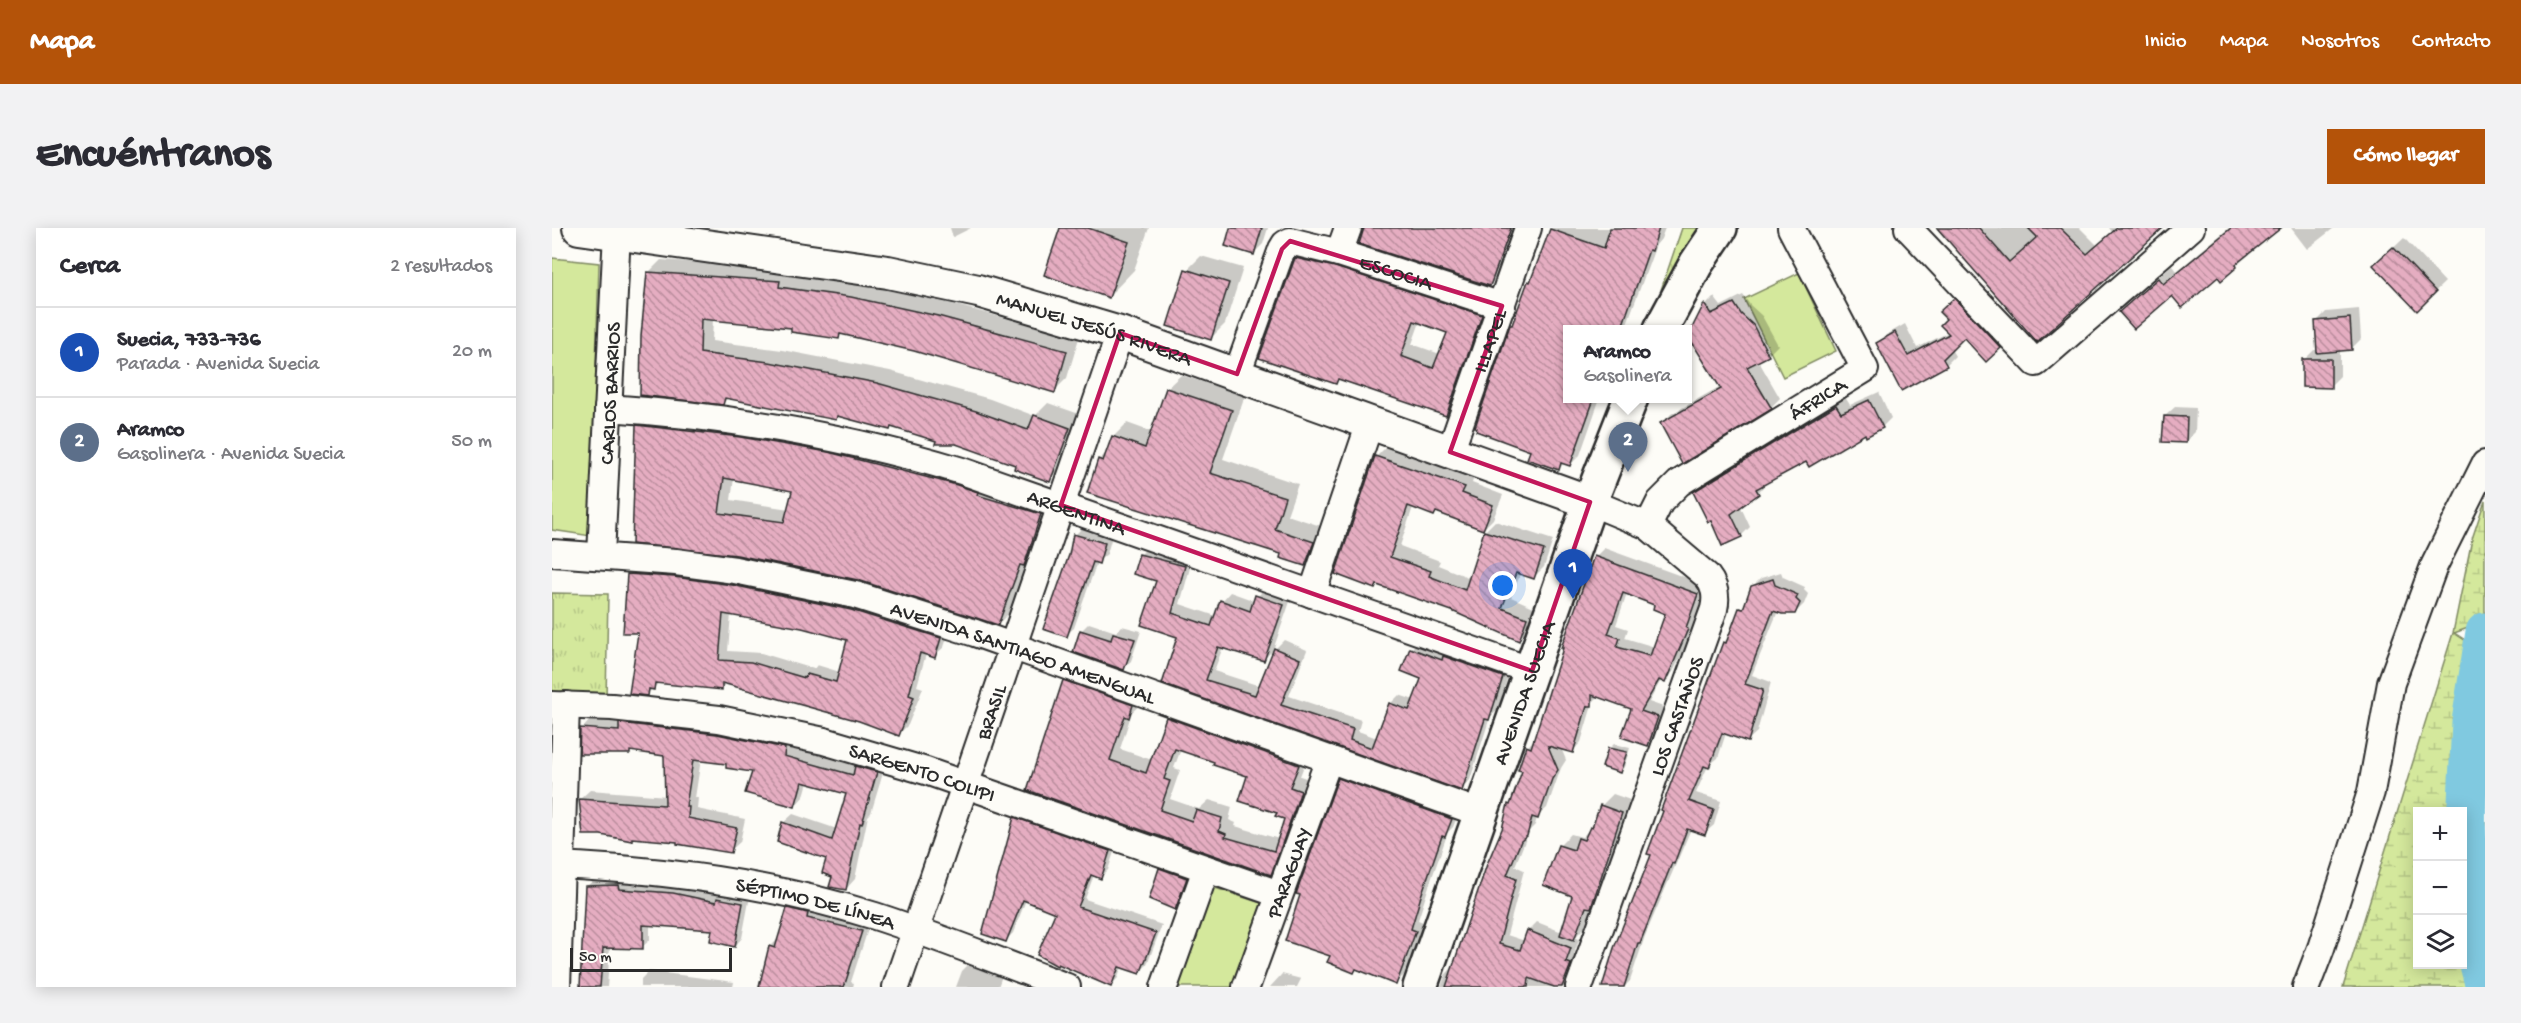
<!DOCTYPE html>
<html lang="es">
<meta charset="utf-8">
<style>
body{margin:0;font-family:"Gochi Hand",sans-serif;background:#f2f2f3;color:#2b2b33}
.controls{position:absolute;right:18px;bottom:18px;display:grid;overflow:hidden;border-radius:0px;box-shadow:0 3px 15px #0003}
.controls button{width:54px;height:54px;display:grid;place-items:center;padding:0;border:0;border-bottom:2px solid #e1e1e2;background:#fff;color:#2b2b33;font:30px sans-serif}
.scale{position:absolute;left:18px;bottom:15px;width:162px;box-sizing:border-box;padding-left:6px;border:3px solid #2b2b2b;border-top:0;font-size:16px;line-height:21px;white-space:nowrap;color:#2b2b2b;-webkit-text-stroke:4px #fdfcf7;paint-order:stroke}
.you{position:absolute;left:951px;top:358px;width:21px;height:21px;margin:-15px;border:4px solid #fff;border-radius:50%;background:#1a73e8;box-shadow:0 0 0 9px #1a73e833}
.badge{display:grid;place-items:center;width:39px;height:39px;border-radius:50%;background:#b45309;color:#fff;font-size:20px;font-weight:700}
.pin{position:absolute;translate:-50% -50px;filter:drop-shadow(0 2px 3px #0008)}
.pin::after{content:'';position:absolute;top:32px;width:21px;height:18px;background:inherit;clip-path:polygon(0 0,100% 0,50% 100%)}
.popup{position:absolute;left:1011px;top:97px;width:129px;height:78px;box-sizing:border-box;display:grid;place-content:center;border-radius:0px;background:#fff;filter:drop-shadow(0 2px 4px #0005);font-size:20px;white-space:nowrap;color:#7c7c81}
.popup b{font-size:22px;color:#2b2b33}
.popup::after{content:'';position:absolute;left:50%;top:100%;margin-left:-12px;border:12px solid transparent;border-top-color:#fff}
.list{margin:0;padding:0;list-style:none}
h2{display:flex;justify-content:space-between;align-items:center;height:78px;margin:0;padding:0 24px;font-size:26px}
h2 small{font-size:20px;font-weight:400;color:#7c7c81}
.list li{display:grid;grid-template-columns:39px 1fr auto;gap:18px;align-items:center;box-sizing:border-box;height:90px;padding:0 24px;border-top:2px solid #e1e1e2}
.list b{display:block;font-size:22px;white-space:nowrap}
.list p{margin:0;font-size:20px;white-space:nowrap;color:#7c7c81}
.list em{font-size:20px;font-style:normal;color:#7c7c81}
.icon{flex:none;width:33px;height:33px;fill:none;stroke:currentColor;stroke-width:2;stroke-linecap:round;stroke-linejoin:round}
.map{position:relative;flex:none;width:1933px;height:759px;overflow:hidden;border-radius:0px}
header{display:flex;align-items:center;gap:36px;box-sizing:border-box;height:84px;padding:0 30px;background:#b45309;color:#fff}
header strong{font-size:28px}
nav{display:flex;gap:33px;margin-inline-start:auto;font-size:21px}
.intro{display:flex;align-items:center;justify-content:space-between;box-sizing:border-box;height:144px;padding:0 36px}
h1{margin:0;font-size:42px}
.button{padding:15px 27px;border-radius:0px;background:#b45309;color:#fff;font-size:21px;font-weight:700}
main{display:flex;gap:36px;padding:0 36px}
aside{flex:1;background:#fff;border-radius:0px;box-shadow:0 3px 15px #0003}
.map>svg:first-child{display:block}
.grass{fill:url(#grass-tufts);stroke:#808a64;stroke-width:1.5}
.wetland{fill:url(#wetland-marsh);stroke:#808a64;stroke-width:1.5;fill-rule:evenodd}
.green{fill:#d4e89c;stroke:#808a64;stroke-width:1.5}
.shadow{fill:#0003;fill-rule:evenodd}
.lines{fill:none;stroke-linecap:round;stroke-linejoin:round}
.river{stroke:#80c9e0;stroke-width:39}
.building{fill:url(#building-back-hatch);stroke:#2b2b2b;stroke-width:1.5;fill-rule:evenodd}
.minor-casing{stroke:#2b2b2b;stroke-width:30}
.tertiary-casing{stroke:#2b2b2b;stroke-width:36}
.secondary-casing{stroke:#2b2b2b;stroke-width:38}
.minor{stroke:#fdfcf7;stroke-width:26}
.tertiary{stroke:#fdfcf7;stroke-width:32}
.secondary{stroke:#fdfcf7;stroke-width:33}
.marked{fill:none;stroke:#c2185b;stroke-width:4.5;stroke-linejoin:round}
.labels{text-anchor:middle;stroke-width:4.5;stroke-linejoin:round;paint-order:stroke}
.street-label{font-size:21px;fill:#2b2b2b;stroke:#fdfcf7}
</style>
<header>
<strong>Mapa</strong>
<nav><a>Inicio</a><a>Mapa</a><a>Nosotros</a><a>Contacto</a></nav>
</header>
<div class="intro"><h1>Encuéntranos</h1><a class="button">Cómo llegar</a></div>
<main>
<aside>
<h2>Cerca<small>2 resultados</small></h2>
<ul class="list">
<li><span class="badge" style="background:#1a4fb4">1</span><div><b>Suecia, 733-736</b><p>Parada · Avenida Suecia</p></div><em>20 m</em></li>
<li><span class="badge" style="background:#5c6f8a">2</span><div><b>Aramco</b><p>Gasolinera · Avenida Suecia</p></div><em>50 m</em></li>
</ul>
</aside>
<div class="map">
<svg width="1933" height="759" viewBox="0 0 1933 759">
<defs>
<pattern id="grass-tufts" width="24" height="20" patternUnits="userSpaceOnUse" patternTransform="scale(1.5)"><rect width="24" height="20" fill="#d4e89c"/><path d="M3 7l-1-3M5 7V3M7 7l1-3M15 17l-1-3M17 17v-4M19 17l1-3" fill="none" stroke="#b6c787"/></pattern>
<pattern id="wetland-marsh" width="20" height="14" patternUnits="userSpaceOnUse" patternTransform="scale(1.5)"><rect width="20" height="14" fill="#d4e89c"/><path d="M1 5h8M5 5V1M11 12h8M15 12V8" fill="none" stroke="#b6c787"/></pattern>
<pattern id="building-back-hatch" width="6" height="6" patternUnits="userSpaceOnUse" patternTransform="scale(1.5)"><rect width="6" height="6" fill="#e5adc1"/><path d="M-1 5l2 2M0 0l6 6M5-1l2 2" fill="none" stroke="#ba8d9d"/></pattern>
</defs>
<rect width="100%" height="100%" fill="#fdfcf7"/>
<filter id="ink" filterUnits="userSpaceOnUse"><feTurbulence type="fractalNoise" baseFrequency=".0167" numOctaves="2"/><feDisplacementMap in="SourceGraphic" scale="12" xChannelSelector="R" yChannelSelector="G"/><feConvolveMatrix kernelMatrix="1 2 1 2 8 2 1 2 1" color-interpolation-filters="sRGB"/></filter>
<g filter="url(#ink)">
<g class="grass">
<path d="M1130,0H1147L1109,62Z"/>
<path d="M0,365L56,366L54,471L0,470Z"/>
</g>
<path class="wetland" d="M1933,272V394L1902,405L1933,425V759H1791L1901,405L1920,311ZM1866,584H1910V736H1866Z"/>
<g class="green">
<path d="M0,30L47,35L39,308L0,302Z"/>
<path d="M1247,45L1284,123L1231,149L1192,71Z"/>
<path d="M654,657L712,676L684,759H620Z"/>
</g>
<g class="shadow">
<path d="M398,0H419L401,9Z"/>
<path d="M510,0H597L582,42L557,68Z"/>
<path d="M680,0H716L711,16L702,25Z"/>
<path d="M814,0H965L948,46L938,57Z"/>
<path d="M999,0H1113L1109,11L1104,17L1073,101H1016V170H1048L1028,227L1018,237L1012,235L1007,241L979,222L963,94Z"/>
<path d="M1386,0H1528L1546,18L1561,5L1557,0H1609L1485,112Z"/>
<path d="M1677,0H1727L1684,38L1621,65L1582,71L1620,37L1625,43Z"/>
<path d="M1739,0H1782L1755,21Z"/>
<path d="M1852,10L1893,54L1865,81L1833,28Z"/>
<path d="M756,18L941,75L906,175L894,187L788,150L784,155L744,30ZM868,94L897,104L888,126L860,116Z"/>
<path d="M649,28L691,40L673,96L659,110L635,42Z"/>
<path d="M109,32L240,41L239,46L312,57L400,76L527,110L515,150L502,163L363,122L290,105L286,109L241,98L161,91L160,113L230,122L338,143L438,171L483,188L496,175L530,187L511,239L498,252L465,236L405,214L386,212L340,198L287,187L283,190L177,169L171,175L96,45Z"/>
<path d="M1411,62L1457,110L1434,132L1412,108L1399,121L1403,128L1394,137L1349,161L1326,116L1334,107L1353,96L1365,120L1397,104L1396,91L1389,84Z"/>
<path d="M1191,67L1198,77L1210,88L1226,117L1216,127L1206,132L1228,170L1219,179L1110,196L1119,186L1169,158L1138,108L1154,77L1162,69L1169,78Z"/>
<path d="M1807,81L1809,111L1800,120L1788,121V148L1778,158L1752,132L1762,122H1767L1764,94L1774,84Z"/>
<path d="M629,147L693,168L671,231L746,256L735,287L775,300L767,323L753,337L547,232L557,222L561,209L575,195L600,204L615,160Z"/>
<path d="M1327,164L1339,190L1330,199L1313,204L1215,254L1206,265L1188,277L1198,299L1189,308L1159,291L1143,264L1152,255L1293,169L1298,177Z"/>
<path d="M1623,179L1644,180L1643,204L1633,214L1613,188Z"/>
<path d="M98,185L419,245L500,274L459,383L446,396L307,351L185,326L85,198ZM182,250L242,262L237,281L179,272Z"/>
<path d="M834,219L922,249L920,255L951,267L941,291L931,301L886,283L882,286L861,279L848,318L888,333L886,337L918,350L933,303L943,293L1001,312L992,339L981,350L969,345L959,369L984,380L977,401L966,411L900,382L826,356L823,359L824,229Z"/>
<path d="M531,299L560,308L555,326L545,334L522,400L514,407L518,328L523,307Z"/>
<path d="M597,318L641,329L628,376L664,388L670,373L678,364L703,373L713,359L740,368L721,422L712,431L671,419L662,443L708,458L723,421L732,412L755,422L737,468L809,492L806,503L825,510L838,476L847,467L862,472L871,450L859,421L868,412L958,440L946,482L938,489L918,552L910,561L612,455L627,408L606,352L588,327Z"/>
<path d="M1052,320L1154,357L1139,408L1121,444L1112,453L1109,452L1097,474L1114,480L1104,508L1095,517L1081,480L1047,468L1041,474L1029,514L1021,523L1009,520L1014,532L1009,540L995,580L985,589L983,597L977,603L963,638L972,642L955,707L973,713L976,703L985,694L1010,704L1022,667L1007,618L1019,606L1030,609L1044,595L1049,578L1061,566L1081,573L1050,667L1041,675L1034,698L1023,709L1027,711L1022,726L1026,727L1013,759H889L894,746L904,736L951,601L957,577L961,573L972,543L975,519L984,510L1043,329ZM1075,365L1104,377L1115,385L1103,419L1073,410L1076,401L1064,397Z"/>
<path d="M86,337L133,340L398,401L392,419L382,428L374,426L365,458L371,460L356,497L347,506L308,492L175,454L169,461L108,454L95,466L87,404L77,346ZM179,386L250,399L296,411L288,444L265,437L262,441L209,425L176,423Z"/>
<path d="M1229,344L1231,349L1253,359L1252,362L1256,366L1252,376L1243,385L1226,383L1200,447L1219,454L1205,504L1196,512L1174,505L1166,530L1156,538L1144,565L1169,573L1162,597L1153,605L1139,601L1093,708L1078,753L1072,759H1050L1101,627L1172,414L1179,408L1189,380L1195,374L1200,359L1209,350Z"/>
<path d="M537,395L564,404L570,398L589,403L579,433L571,440L529,403Z"/>
<path d="M524,442L588,477L580,484L568,521L600,532L615,490L626,479L757,525L748,548L760,552L730,634L718,646L477,562L512,453ZM629,521L697,548L734,590L727,611L683,598L684,595L677,592L680,579L657,572L647,581L618,571L628,542L622,540Z"/>
<path d="M78,486L175,497L241,519L306,537L314,529L334,535L319,585L316,588L303,651L294,661L281,648L276,630L231,595L241,586L285,601L296,565L256,554L252,568L243,578L202,542L176,535L149,531L143,570H146L145,581L193,591L188,614L178,623L127,613L82,609L79,611L28,571L38,562L115,568L114,526L80,522L77,524L30,501L39,491L70,494Z"/>
<path d="M1062,516L1078,520L1072,539L1068,543L1057,521Z"/>
<path d="M796,543L908,582L901,599L896,604L877,658L866,692L871,694L852,747L844,755L806,740L802,744L780,727L787,551Z"/>
<path d="M471,583L565,615L556,642L549,649L542,647L533,671L610,697L595,737L587,744L570,738L566,750L559,757L505,684L474,672L461,705L453,713L463,590Z"/>
<path d="M618,631L644,640L633,671L623,680L608,641Z"/>
<path d="M43,651L129,658L171,667L174,663L198,668L190,710L183,718L161,701L98,696V712L90,719H58L55,759H29L35,658Z"/>
<path d="M245,672L318,695L299,754L302,755L301,759H257L218,719L228,709L236,681Z"/>
<path d="M419,734L451,745L446,759H404L410,743Z"/>
<path d="M97,743L182,754L181,759H89V751Z"/>
<path d="M730,746L749,751L745,759H718Z"/>
</g>
<g class="lines">
<path class="river" d="M1933,759L1925,729L1914,594L1919,494L1933,404"/>
</g>
<g class="building">
<path d="M508,0H536L577,14L557,70L492,47Z"/>
<path d="M678,0H710L702,27L673,18Z"/>
<path d="M812,0H959L938,58L807,16Z"/>
<path d="M1058,0H1107L1100,23L1097,22L1069,102H1016V171H1042L1018,238L1009,235L1007,242L975,231L978,223L924,203L925,200L923,199L958,97H960L976,53L978,54L998,1L1052,20Z"/>
<path d="M1385,0H1427L1457,34L1485,9L1476,0H1508L1535,26L1565,0H1611L1485,114Z"/>
<path d="M1679,0H1729L1684,36L1685,39L1669,53L1666,49L1630,80L1620,68L1582,101L1567,84L1606,50L1611,56Z"/>
<path d="M1841,19L1884,64L1865,83L1821,37Z"/>
<path d="M743,30L783,39L930,87L894,188L786,151L784,156L707,130ZM862,93L895,105L881,140L849,128Z"/>
<path d="M633,41L677,55L659,112L615,98Z"/>
<path d="M95,44L228,53L227,59L299,69L386,88L515,123L503,165L362,123L288,106L287,111L239,104V100L149,91L148,125L217,134L325,155L424,183L476,202L482,187L518,200L498,254L462,241L463,237L404,216H383L384,213L339,199L338,202L285,188L284,192L173,170L171,177L88,167L89,108Z"/>
<path d="M1402,70L1449,120L1434,134L1412,110L1391,131L1395,138L1349,163L1324,115L1343,104L1356,128L1397,106L1388,97L1394,91L1387,84Z"/>
<path d="M1182,75L1189,86L1201,97L1217,128L1195,139L1220,181L1130,236L1108,195L1169,161L1136,108L1152,76L1159,86Z"/>
<path d="M1798,90L1800,122L1765,125L1763,93Z"/>
<path d="M1750,131H1779V160L1750,159Z"/>
<path d="M614,160L680,182L658,245L733,269L723,301L762,314L753,338L728,330L729,326L535,265L546,231L551,233L560,208L593,220Z"/>
<path d="M1317,172L1331,200L1314,209L1313,206L1257,239L1254,234L1204,261L1207,266L1179,286L1190,309L1170,318L1159,293L1156,294L1141,264L1284,177L1289,185Z"/>
<path d="M1612,188L1635,189L1634,215L1610,214Z"/>
<path d="M84,197L188,209L276,224L405,257L426,264L425,267L489,286L472,338L468,337L446,397L306,352L185,327L80,316ZM172,250L240,263L232,294L167,285Z"/>
<path d="M823,228L913,259L910,265L941,277L931,302L884,284L882,288L856,278L838,329L879,343L877,348L913,362L932,303L992,322L982,351L964,345L950,380L975,390L967,413L900,383L825,357L823,361L783,346Z"/>
<path d="M521,306L553,315L547,336L541,334L515,409L491,401L517,327Z"/>
<path d="M587,326L633,338L620,385L659,398L668,372L698,383L703,367L732,377L712,433L666,419L654,452L703,467L722,420L748,431L729,477L801,501L798,512L820,520L837,475L857,482L869,451L849,443L858,420L890,432L891,428L951,449L937,492L933,491L910,563L610,456L625,409L589,397L604,353L581,346Z"/>
<path d="M1042,328L1146,366L1134,400L1136,401L1113,455L1107,452L1089,483L1106,489L1096,518L1069,509L1079,481L1040,467V478H1035L1021,525L996,518L1006,542L1000,551L986,591L980,589L975,608L969,613L955,647L964,651L947,716L968,722L975,702L1019,720L1014,734L1019,736L1010,759H1002L977,750L976,759H894L935,636L950,601L956,576L958,577L970,543L966,542L974,518L979,520L1011,420H1009ZM1071,365L1102,377L1101,381L1113,386L1098,428L1065,419L1068,410L1056,406Z"/>
<path d="M75,346L122,349L180,357L299,382L389,410L383,430L368,425L357,467L362,469L347,508L307,493L170,455V462L103,455L102,462L97,461L96,468L77,466L86,405H71ZM171,386L250,400L295,412L284,454L255,446L253,450L199,434L167,432Z"/>
<path d="M1221,351L1223,357L1246,367L1244,371L1248,375L1243,386H1230L1221,383L1193,456L1211,462L1196,514L1170,505L1157,540L1152,538L1137,573L1162,582L1153,607L1135,601L1122,636L1120,635L1088,715H1086L1072,759H1050L1062,720L1099,627L1095,626L1111,583L1109,582L1171,414L1174,415L1187,380L1191,381L1199,358Z"/>
<path d="M528,402L559,412L561,405L583,411L572,442L521,424Z"/>
<path d="M511,452L581,477L577,490L573,488L558,532L594,545L614,489L747,537L738,559L749,563L719,647L475,562ZM623,521L662,534L661,537L695,548L687,573L725,585L723,588L732,591L722,623L673,609L674,606L667,603L670,590L644,582L640,593L608,582L618,553L612,551Z"/>
<path d="M67,495L165,506L233,520L232,528L301,547L303,538L325,544L310,596L308,595L294,662L277,659L280,649L270,645L274,631L225,614L230,594L280,612L294,566L250,554L243,579L193,565L200,544L174,540V536L141,532L134,579H137L136,590L185,600L179,625L125,616V614L80,610V613L49,607H31L27,571L113,577L112,528L78,523V526H27L28,500L67,503Z"/>
<path d="M1056,520L1075,524L1068,545L1050,539Z"/>
<path d="M786,550L900,591L893,609L890,608L869,668L859,701L864,703L844,757L804,741L802,745L775,734L778,728L733,713L748,667L744,666Z"/>
<path d="M1048,577L1070,585L1039,680L1034,679L1022,712L1008,707L1020,668L991,657L1006,617L1022,622L1026,610L1032,612L1038,599L1040,600Z"/>
<path d="M462,589L558,623L549,651L539,647L526,679L604,705L588,746L567,739L559,759L506,736L505,738L485,727L503,685L471,672L454,714L430,706Z"/>
<path d="M607,640L635,650L623,682L597,671Z"/>
<path d="M66,657L67,661L121,665L164,674L165,670L191,675L183,719L158,713L160,702L91,697V721L51,720L48,759H28L33,658Z"/>
<path d="M235,680L256,685L255,690L310,703L292,759H207L217,718L223,720Z"/>
</g>
<g class="lines">
<defs>
<g id="minor">
<path d="M1356,0L1484,135L1639,0"/>
<path d="M787,25L796,0"/>
<path id="s1" d="M685,146L730,21L733,16L738,13L787,25L950,78"/>
<path id="s2" d="M56,180C177,188 294,208 410,243L980,443"/>
<path id="s3" d="M898,224L976,0"/>
<path id="s4" d="M1096,298L1108,274L1127,255L1313,141L1239,0"/>
<path id="s5" d="M0,325L124,334L183,342L303,367L423,405L928,585"/>
<path id="s6" d="M49,327L65,4"/>
<path d="M760,366L818,195"/>
<path id="s7" d="M0,477L60,479L167,491L272,513L374,543L727,666"/>
<path id="s8" d="M0,637C109,641 218,655 323,688C388,709 451,735 515,759"/>
<path d="M5,759L14,477"/>
<path id="s9" d="M344,759L568,105"/>
<path d="M612,759L654,641"/>
<path id="s10" d="M694,759L777,531"/>
<path id="s11" d="M1027,759L1162,381C1165,368 1163,358 1155,348L1096,298L1038,274"/>
<path d="M1754,759L1769,720L1819,564L1839,455L1882,338L1933,236"/>
</g>
<g id="tertiary">
<path id="s12" d="M27,0L336,44L426,63L568,105L1038,274"/>
</g>
<g id="secondary">
<path d="M1109,101L1144,36L1168,0"/>
<path id="s13" d="M868,759L1038,274L1079,170"/>
</g>
</defs>
<use href="#minor" class="minor-casing"/>
<use href="#tertiary" class="tertiary-casing"/>
<use href="#secondary" class="secondary-casing"/>
<use href="#minor" class="minor"/>
<use href="#tertiary" class="tertiary"/>
<use href="#secondary" class="secondary"/>
</g>
</g>
<path class="marked" d="M738,13L950,78L898,224L1038,274L980,443L509,277L568,105L685,146L730,21Z"/>
<g class="labels">
<g class="street-label">
<text dy="7" stroke="none"><textPath href="#s1" startOffset="255">ESCOCIA</textPath></text>
<text dy="7" stroke="none"><textPath href="#s12" startOffset="526">MANUEL JESÚS RIVERA</textPath></text>
<text dy="7" stroke="none"><textPath href="#s3" startOffset="118">ILLAPEL</textPath></text>
<text dy="7" stroke="none"><textPath href="#s6" startOffset="162">CARLOS BARRIOS</textPath></text>
<text dy="7" stroke="none"><textPath href="#s4" startOffset="216">ÁFRICA</textPath></text>
<text dy="7" stroke="none"><textPath href="#s2" startOffset="482">ARGENTINA</textPath></text>
<text dy="7" stroke="none"><textPath href="#s5" startOffset="484">AVENIDA SANTIAGO AMENGUAL</textPath></text>
<text dy="7" stroke="none"><textPath href="#s13" startOffset="312">AVENIDA SUECIA</textPath></text>
<text dy="7" stroke="none"><textPath href="#s9" startOffset="291">BRASIL</textPath></text>
<text dy="7" stroke="none"><textPath href="#s11" startOffset="288">LOS CASTAÑOS</textPath></text>
<text dy="7" stroke="none"><textPath href="#s7" startOffset="378">SARGENTO COLIPI</textPath></text>
<text dy="7" stroke="none"><textPath href="#s10" startOffset="122">PARAGUAY</textPath></text>
<text dy="7" stroke="none"><textPath href="#s8" startOffset="267">SÉPTIMO DE LÍNEA</textPath></text>
</g>
</g>
</svg>
<div class="controls">
<button>+</button>
<button>−</button>
<button><svg class="icon" aria-label="layers" viewBox="0 0 24 24"><path d="M12 4l9 5-9 5-9-5zM3 14l9 5 9-5"/></svg></button>
</div>
<div class="scale">50 m</div>
<div class="you"></div>
<div class="pin badge" style="left:1021px;top:371px;background:#1a4fb4">1</div>
<div class="pin badge" style="left:1076px;top:244px;background:#5c6f8a">2</div>
<div class="popup"><b>Aramco</b>Gasolinera</div>
</div>
</main>
